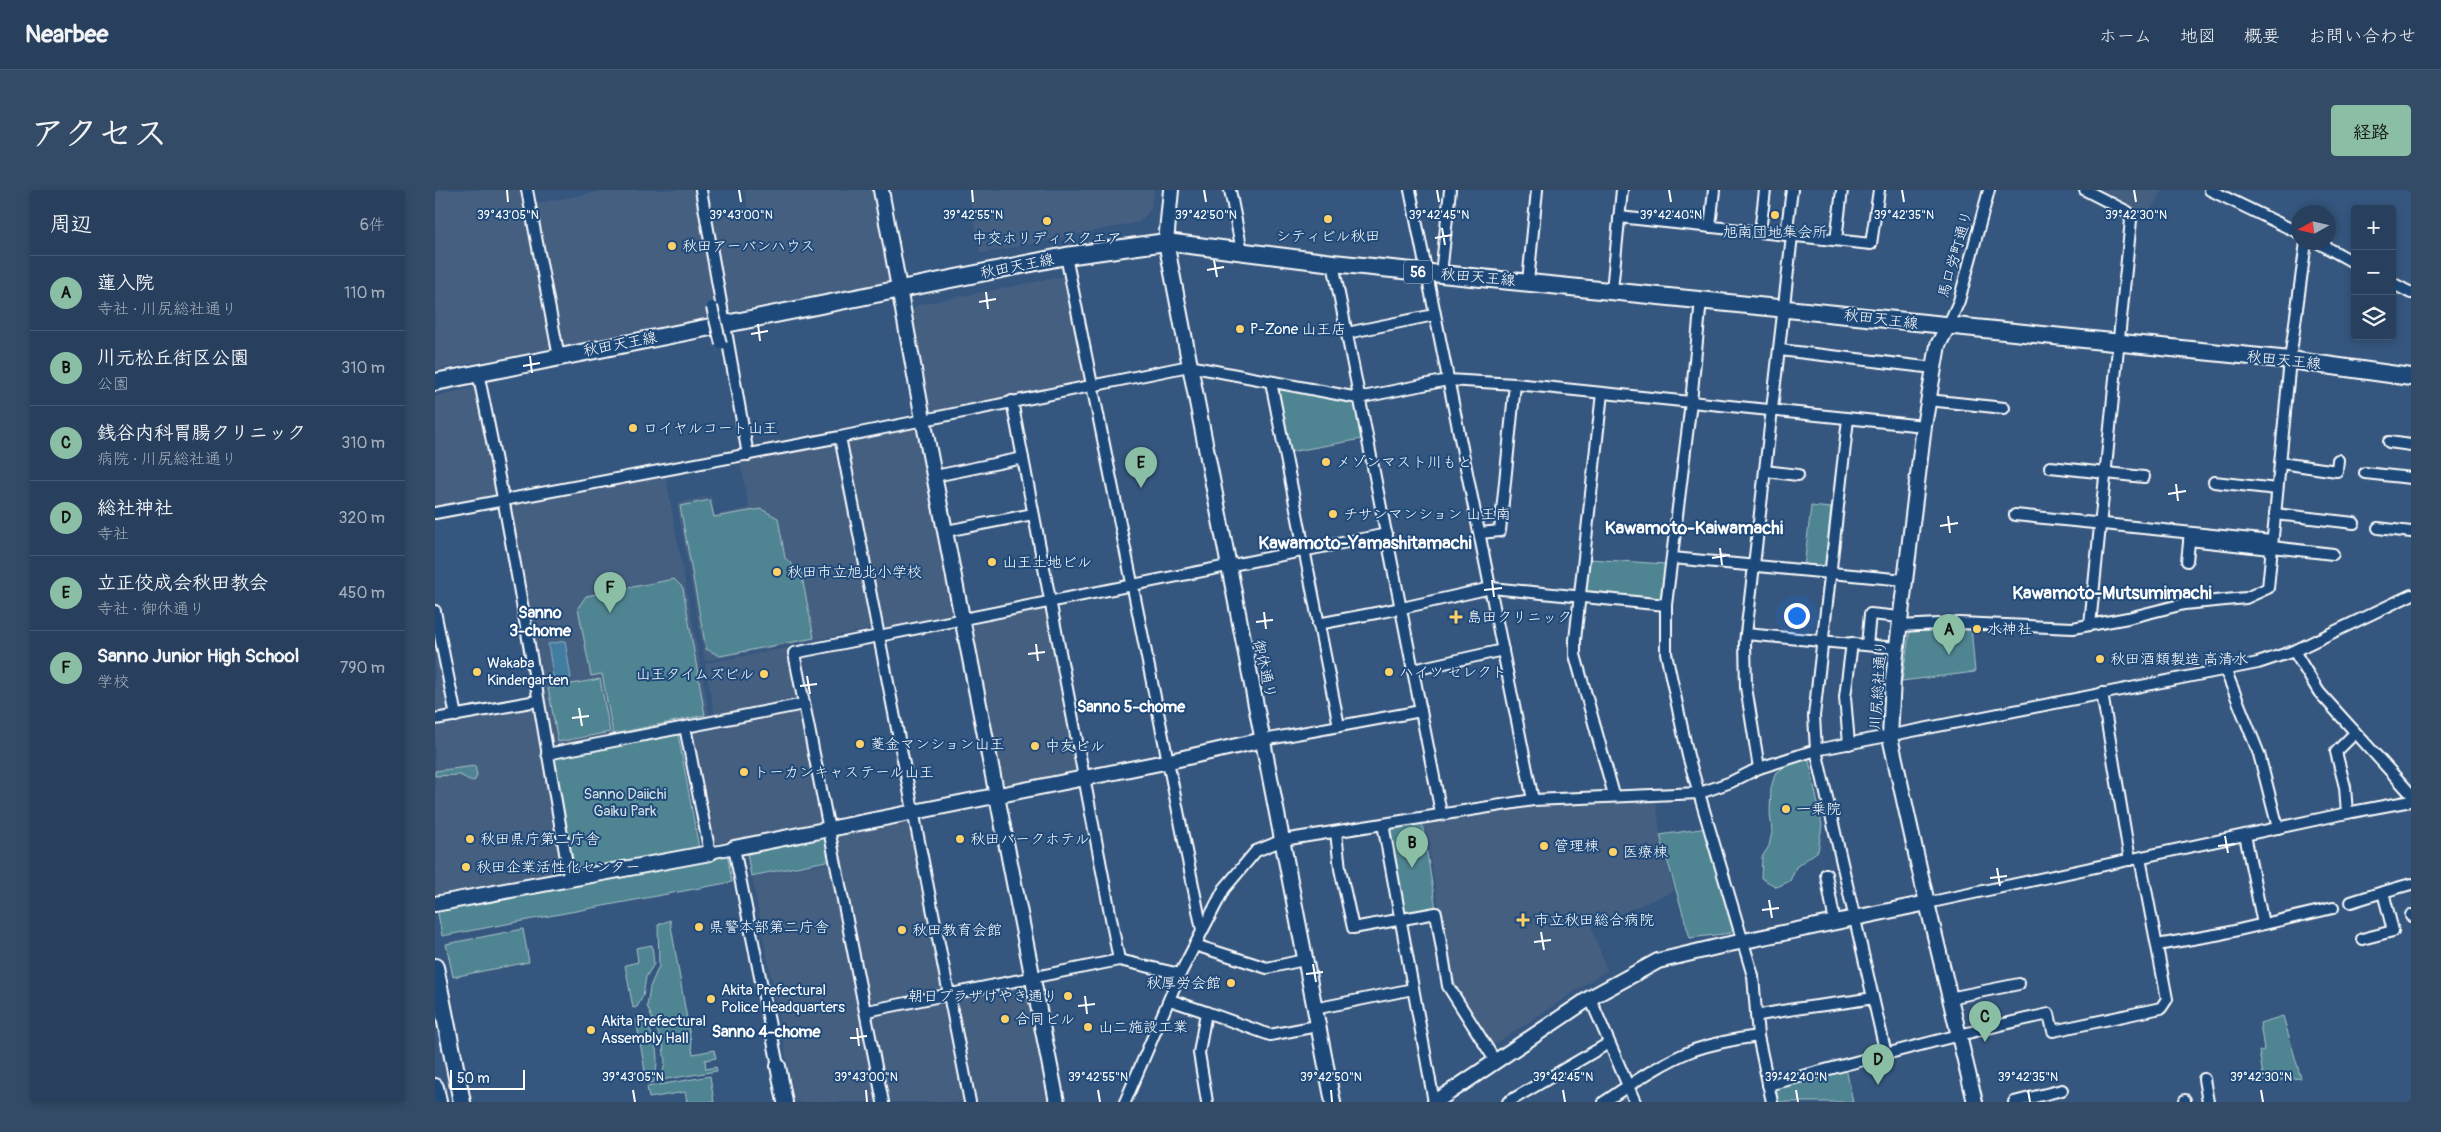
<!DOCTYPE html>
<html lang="ja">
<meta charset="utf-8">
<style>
body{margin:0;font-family:Pangolin,"Klee One",sans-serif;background:#344b67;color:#f1f3f6}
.controls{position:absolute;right:15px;top:15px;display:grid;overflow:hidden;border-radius:5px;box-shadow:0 2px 8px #0003}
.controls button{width:45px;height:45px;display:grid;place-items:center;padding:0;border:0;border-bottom:1px solid #445973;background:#28405e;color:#f1f3f6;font:25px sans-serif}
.compass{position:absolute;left:1856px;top:15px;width:45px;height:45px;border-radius:50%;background:#28405e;box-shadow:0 2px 8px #0003;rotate:262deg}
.scale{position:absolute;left:15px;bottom:12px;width:75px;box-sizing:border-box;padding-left:5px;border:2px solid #fff;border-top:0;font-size:14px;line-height:18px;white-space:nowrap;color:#fff;-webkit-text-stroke:4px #1f4a7a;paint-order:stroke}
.you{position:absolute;left:1361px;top:425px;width:18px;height:18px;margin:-12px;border:4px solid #fff;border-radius:50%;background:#1a73e8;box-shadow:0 0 0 8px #1a73e833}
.badge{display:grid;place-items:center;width:32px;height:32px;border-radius:50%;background:#8abfa5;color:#111;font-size:16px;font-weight:700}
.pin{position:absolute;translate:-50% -41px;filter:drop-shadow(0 1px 2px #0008)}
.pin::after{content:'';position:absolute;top:26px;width:18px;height:15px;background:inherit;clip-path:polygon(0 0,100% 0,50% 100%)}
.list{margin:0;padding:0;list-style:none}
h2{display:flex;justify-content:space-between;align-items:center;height:65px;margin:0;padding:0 20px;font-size:21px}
h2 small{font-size:16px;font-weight:400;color:#a5afbc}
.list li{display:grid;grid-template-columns:32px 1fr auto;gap:15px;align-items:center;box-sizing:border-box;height:75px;padding:0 20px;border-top:1px solid #445973}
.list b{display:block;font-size:19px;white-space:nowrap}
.list p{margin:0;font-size:16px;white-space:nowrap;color:#a5afbc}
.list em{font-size:16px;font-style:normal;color:#a5afbc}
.icon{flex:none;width:28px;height:28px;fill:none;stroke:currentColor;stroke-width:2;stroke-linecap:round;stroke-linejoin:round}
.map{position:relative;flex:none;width:1976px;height:912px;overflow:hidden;border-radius:5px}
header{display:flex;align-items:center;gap:30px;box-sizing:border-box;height:70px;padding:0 25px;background:#28405e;border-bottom:1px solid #445973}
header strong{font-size:24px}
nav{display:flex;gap:28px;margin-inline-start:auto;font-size:18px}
.intro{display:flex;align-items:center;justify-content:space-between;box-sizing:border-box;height:120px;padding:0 30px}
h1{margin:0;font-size:35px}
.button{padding:12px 22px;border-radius:5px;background:#8abfa5;color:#111;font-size:18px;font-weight:700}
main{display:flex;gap:30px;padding:0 30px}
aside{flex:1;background:#28405e;border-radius:5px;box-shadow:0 2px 8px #0003}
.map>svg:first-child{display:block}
.built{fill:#445f81}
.green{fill:#508592;stroke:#a8c2c8}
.water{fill:#437b9e;stroke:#8eb0c5}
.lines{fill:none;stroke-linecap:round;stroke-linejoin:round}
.street-casing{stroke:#fff;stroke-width:14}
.secondary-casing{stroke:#fff;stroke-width:18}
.primary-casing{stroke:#fff;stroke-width:20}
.street{stroke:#1f4a7a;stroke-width:10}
.secondary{stroke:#1f4a7a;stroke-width:14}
.primary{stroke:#1f4a7a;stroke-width:16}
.street-bridge-casing{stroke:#fff;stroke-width:14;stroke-linecap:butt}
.street-bridge{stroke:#1f4a7a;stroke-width:10}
.ticks{fill:none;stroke:#fff;stroke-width:2}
.poi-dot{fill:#ffd166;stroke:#1f4a7a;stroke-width:2}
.labels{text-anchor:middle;stroke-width:4;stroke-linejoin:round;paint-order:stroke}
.shield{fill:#1f4a7a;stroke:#bcc9d7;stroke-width:1}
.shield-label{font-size:14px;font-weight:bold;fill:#fff}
.poi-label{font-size:15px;fill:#fff;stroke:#1f4a7a;text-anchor:start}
.street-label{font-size:15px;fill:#fff;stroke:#1f4a7a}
.park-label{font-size:15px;fill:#d3e0e4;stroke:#1f4a7a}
.neighbourhood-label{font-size:16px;font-weight:bold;fill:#fff;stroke:#1f4a7a}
.quarter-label{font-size:18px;font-weight:bold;fill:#fff;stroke:#1f4a7a}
.ticks-label{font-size:12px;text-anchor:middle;fill:#fff;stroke:#1f4a7a;stroke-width:4;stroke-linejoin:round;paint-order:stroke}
</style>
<header>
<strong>Nearbee</strong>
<nav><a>ホーム</a><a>地図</a><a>概要</a><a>お問い合わせ</a></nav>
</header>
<div class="intro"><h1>アクセス</h1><a class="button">経路</a></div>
<main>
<aside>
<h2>周辺<small>6件</small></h2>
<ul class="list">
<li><span class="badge">A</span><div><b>蓮入院</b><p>寺社 · 川尻総社通り</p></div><em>110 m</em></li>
<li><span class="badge">B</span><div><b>川元松丘街区公園</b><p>公園</p></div><em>310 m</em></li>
<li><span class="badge">C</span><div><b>銭谷内科胃腸クリニック</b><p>病院 · 川尻総社通り</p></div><em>310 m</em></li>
<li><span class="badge">D</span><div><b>総社神社</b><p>寺社</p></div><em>320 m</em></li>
<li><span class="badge">E</span><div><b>立正佼成会秋田教会</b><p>寺社 · 御休通り</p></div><em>450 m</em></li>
<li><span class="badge">F</span><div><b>Sanno Junior High School</b><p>学校</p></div><em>790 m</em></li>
</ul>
</aside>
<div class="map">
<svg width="1976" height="912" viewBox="0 0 1976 912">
<rect width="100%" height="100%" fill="#35567e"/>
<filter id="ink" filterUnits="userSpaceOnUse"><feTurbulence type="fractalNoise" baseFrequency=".02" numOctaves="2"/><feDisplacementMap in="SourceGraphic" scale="10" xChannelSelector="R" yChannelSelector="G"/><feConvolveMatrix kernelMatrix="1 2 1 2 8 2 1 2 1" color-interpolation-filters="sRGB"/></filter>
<g filter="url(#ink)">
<g class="built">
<path d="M0,0H89L119,158L0,180Z"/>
<path d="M174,0H263L286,126L126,157L97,14Z"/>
<path d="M310,0H440L456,92L293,122L275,27L313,20Z"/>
<path d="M533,0H719L716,19L704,32L545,64Z"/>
<path d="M1653,0H1727L1714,23L1700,24Z"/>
<path d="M634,85L654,189L648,194L498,222L493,217L477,122L482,115Z"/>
<path d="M42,197L62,302L59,307L0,318V206Z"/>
<path d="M479,235L484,238L519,422L511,429L454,439L446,435L412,255L415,248Z"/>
<path d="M402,251L442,438L270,471L242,313L276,306L280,325L314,318L305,271Z"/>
<path d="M230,283L275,528L118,559L76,319L81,311Z"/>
<path d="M605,416L612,422L644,579L640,584L573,595L566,591L536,436L542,428Z"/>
<path d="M0,441L14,516L11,522L0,524Z"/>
<path d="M351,458L356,460L388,628L383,634L282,653L277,649L256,544L259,537L281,533L270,473Z"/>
<path d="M99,517L128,678L124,686L0,709V534Z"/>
<path d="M1221,609L1225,644L1239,701L1156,736L1172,780L1059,855L1018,796L989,634L1100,615Z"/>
<path d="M472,628L478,634L509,792L502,801L437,812L432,809L400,649L406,641Z"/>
<path d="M398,672L445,912H360L317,687Z"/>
<path d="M589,795L594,797L616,912H539L520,814L522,807Z"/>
<path d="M509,812L513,813L532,912H451L436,831L441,824Z"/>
</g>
<g class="green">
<path d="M846,199L915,211L922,215L927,249L855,262L843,205Z"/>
<path d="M275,310L279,327L326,319L343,328L350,368L366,382L379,448L285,466L271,459L245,316Z"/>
<path d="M1376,316L1396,318L1390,375L1382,378L1369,377Z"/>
<path d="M1154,369L1231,374L1225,409L1150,401Z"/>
<path d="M239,389L248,398L270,525L178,544L167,484L156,486L143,418L151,406Z"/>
<path d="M1536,437L1540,482L1467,491L1475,439Z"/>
<path d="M165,489L175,542L123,552L113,498Z"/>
<path d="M243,544L264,658L148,680L135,672L115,568Z"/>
<path d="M1374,570L1387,635L1383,661L1361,677L1355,691L1342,697L1326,688L1327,667L1334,656L1337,642L1335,623L1336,598L1340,584L1355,572Z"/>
<path d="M40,576L42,585L40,590L36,591L25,585L0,586V581Z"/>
<path d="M987,632L1001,719L969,724L952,638Z"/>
<path d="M1272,638L1302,734L1296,743L1255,748L1225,645Z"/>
<path d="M391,642L397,670L316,686L311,658Z"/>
<path d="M292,663L297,692L7,746L2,718Z"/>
<path d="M235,730L258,864L279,860L281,868L270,870L271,879L281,877L282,881L226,890L230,873L228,855L212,816L215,797L224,776L223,735Z"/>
<path d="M88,739L94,772L18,787L11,754Z"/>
<path d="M217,755L219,774L211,787L208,806L202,817L198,818L190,775L203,772L201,758Z"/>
<path d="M1848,826L1866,888L1829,892L1824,861L1829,860L1825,833Z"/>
<path d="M201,829H208C222,848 225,869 219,892L212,893Z"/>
<path d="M1411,878L1418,912H1342L1338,897Z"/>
<path d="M275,886L279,912H252L250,902L214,908L212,897Z"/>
</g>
<path class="water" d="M130,451L136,488L119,491L113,454Z"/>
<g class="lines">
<defs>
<g id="street">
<path d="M92,0L124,167"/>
<path d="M266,0L313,265"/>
<path d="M795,0L807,61"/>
<path d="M975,0L1098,610"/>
<path d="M1650,0L1693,22L1696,30L1655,435"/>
<path d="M1775,0L1864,43"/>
<path d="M1184,27L1436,54L1444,0"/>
<path d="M1275,37L1279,0"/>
<path d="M1325,42L1330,0"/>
<path d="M1351,45L1357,0"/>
<path d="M1401,50L1407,0"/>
<path d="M1882,52L1920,73"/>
<path d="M631,66L767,740"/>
<path d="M898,73L1006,623"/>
<path d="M1006,84L1015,0"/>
<path d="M1093,92L1102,0"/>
<path d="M1957,93L1976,103"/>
<path d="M1177,100L1187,0"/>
<path d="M1266,110L1256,212L1231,415V463L1253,566L1318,786L1323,846L1337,912"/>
<path d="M1513,136L1524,111L1554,0"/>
<path d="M912,143L999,125"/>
<path d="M1345,160L1499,178"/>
<path d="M43,183C79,351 104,521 135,690"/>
<path d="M836,192L904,536"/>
<path d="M1167,203L1140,450V465L1179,605"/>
<path d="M1493,210L1569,218"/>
<path d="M577,211L684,770"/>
<path d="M1413,229L1379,526L1381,560L1451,864"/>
<path d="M1954,252L1976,255"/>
<path d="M1845,273L1902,281L1903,270"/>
<path d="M1615,277L1709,287"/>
<path d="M1330,281L1363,285"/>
<path d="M1930,283L1976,288"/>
<path d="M500,286L588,268"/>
<path d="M1779,292L1842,299"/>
<path d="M0,323L405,247"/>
<path d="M1840,324L1919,333"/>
<path d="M1580,325L1837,351"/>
<path d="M1943,338L1976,342"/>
<path d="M511,341L598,324"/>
<path d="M1045,343L1065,341L1080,194"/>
<path d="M1754,350L1836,359"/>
<path d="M1837,357L1898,364"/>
<path d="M1238,368L1470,390"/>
<path d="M1752,371L1755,344"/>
<path d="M0,421L21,526"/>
<path d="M883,434L967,418L1056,398L1231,415"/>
<path d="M1464,436L1524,433L1638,438L1693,428L1749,414L1811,408L1833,398L1855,170L1871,52"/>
<path d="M1311,444L1462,458"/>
<path d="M1432,455L1435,424L1465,427"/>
<path d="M1859,461L1884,502L1976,604"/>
<path d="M1790,479L1824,564L1843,638"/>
<path d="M978,480L1068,460"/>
<path d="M1667,503L1695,670"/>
<path d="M0,529L102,511"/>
<path d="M250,537L275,663L299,658L343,876"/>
<path d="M828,550L986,521"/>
<path d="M1414,554L1410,507L1417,453"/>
<path d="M112,564L369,514"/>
<path d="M1324,578L1311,497L1310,453L1357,46"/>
<path d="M1912,623L1910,597L1901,562L1920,543"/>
<path d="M948,634L999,912"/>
<path d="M901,642L905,679L918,738L1001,723L1013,796L1061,872"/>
<path d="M1810,645L1828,734"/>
<path d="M1391,684L1400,733"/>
<path d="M1916,712L1948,702"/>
<path d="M1492,713L1917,622L1976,611"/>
<path d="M1976,726V725"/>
<path d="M1927,749L1958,741L1948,702L1976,694"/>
<path d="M760,755L832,778L869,770"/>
<path d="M1722,755L1786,744L1898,718"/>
<path d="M1155,808L1200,912"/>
<path d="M1514,808L1584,794"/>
<path d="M735,810L771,822L764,863L772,912"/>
<path d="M879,819L978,799"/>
<path d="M432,821L684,770L745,784"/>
<path d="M771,822L835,845L882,836"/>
<path d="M1321,826C1360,817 1399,815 1438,808"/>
<path d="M1769,889L1773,912"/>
<path d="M1333,895C1427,871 1520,844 1614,824L1618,841L1726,818L1732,809L1705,668"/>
<path d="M1750,910V912"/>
<path d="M448,912L359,463L952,344"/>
<path d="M535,912L405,247L754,176L923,208L1013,190L1080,194L1489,236"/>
<path d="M690,912L745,784L789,699L821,661L848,650L1098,610L1265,603L1296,592L1324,578L1381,560L1823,473L1859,461L1976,405"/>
<path d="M1073,912L1174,853"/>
<path d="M1169,912C1196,894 1229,871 1259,860C1280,853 1301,849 1323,846"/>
<path d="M1579,912L1627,900"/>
</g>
<g id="secondary">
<path d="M446,0L488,229L622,912"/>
<path d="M736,0L731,52L898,912"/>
<path d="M1513,136L1503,155L1489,236L1458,489L1455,547L1492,713L1540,912"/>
<path d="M299,658L735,571L828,550"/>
<path d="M0,714L275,663"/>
<path d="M343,876L350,912"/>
<path d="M1000,912L1155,808L1223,771L1290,755L1492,713"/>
</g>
<g id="primary">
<path d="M0,192L631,66L731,52L898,73L1855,170L1976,187"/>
<path d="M0,777L27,912"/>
<path d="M0,897L3,912"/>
</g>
</defs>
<use href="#street" class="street-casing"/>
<use href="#secondary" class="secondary-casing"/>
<use href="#primary" class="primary-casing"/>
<use href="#street" class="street"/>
<use href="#secondary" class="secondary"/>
<use href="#primary" class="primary"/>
<defs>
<path id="street-bridge" d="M277,117L286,154"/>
</defs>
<use href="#street-bridge" class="street-bridge-casing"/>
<use href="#street-bridge" class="street-bridge"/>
</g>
</g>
<path class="ticks" d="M72,0L73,12M304,0L306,12M537,0L538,12M769,0L771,12M1002,0L1004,12M1234,0L1236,12M1467,0L1469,12M1699,0L1701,12M1007,38L1010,55M1000,48L1017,45M779,70L782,87M772,80L789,77M551,102L553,119M544,112L561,109M323,134L325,151M316,144L333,141M95,166L97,183M88,176L105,173M1741,294L1743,311M1733,304L1751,301M1513,326L1515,343M1505,336L1523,333M1285,358L1287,375M1277,368L1295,365M1057,390L1059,407M1049,400L1067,398M829,422L831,439M821,432L838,430M601,454L603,471M593,464L610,462M372,486L375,504M365,496L382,494M144,518L147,536M137,528L154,526M1790,646L1793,663M1783,656L1800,654M1562,678L1565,696M1555,688L1572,686M1334,710L1337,728M1327,720L1344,718M1106,742L1109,760M1099,752L1116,750M878,774L881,792M871,784L888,782M650,806L652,824M643,816L660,814M422,838L424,856M415,848L432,846M198,900L200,912M431,900L432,912M663,900L665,912M896,900L897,912M1128,900L1130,912M1361,900L1363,912M1593,900L1595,912M1826,900L1828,912"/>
<g class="poi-dot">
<circle cx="1340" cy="25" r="5"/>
<circle cx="893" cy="29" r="5"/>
<circle cx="612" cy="31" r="5"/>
<circle cx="237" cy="56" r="5"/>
<circle cx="805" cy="139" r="5"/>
<circle cx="198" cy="238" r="5"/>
<circle cx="891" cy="272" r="5"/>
<circle cx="898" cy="324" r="5"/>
<circle cx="557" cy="372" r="5"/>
<circle cx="342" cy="382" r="5"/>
<path d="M1018.5 419.5h5v5h5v5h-5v5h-5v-5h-5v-5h5z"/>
<circle cx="1542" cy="439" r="5"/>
<circle cx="1665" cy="469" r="5"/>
<circle cx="42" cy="482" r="5"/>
<circle cx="954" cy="482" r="5"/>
<circle cx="329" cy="484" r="5"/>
<circle cx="425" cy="554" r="5"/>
<circle cx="600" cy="556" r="5"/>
<circle cx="309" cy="582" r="5"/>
<circle cx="1351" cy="619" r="5"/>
<circle cx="35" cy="649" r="5"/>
<circle cx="525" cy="649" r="5"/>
<circle cx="1109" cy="656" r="5"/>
<circle cx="1178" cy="662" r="5"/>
<circle cx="31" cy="677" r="5"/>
<path d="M1085.5 722.5h5v5h5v5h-5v5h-5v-5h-5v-5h5z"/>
<circle cx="264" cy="737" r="5"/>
<circle cx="467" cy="740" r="5"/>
<circle cx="796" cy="793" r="5"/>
<circle cx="633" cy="806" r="5"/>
<circle cx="276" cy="809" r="5"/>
<circle cx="570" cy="829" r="5"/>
<circle cx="653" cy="837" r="5"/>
<circle cx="156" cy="840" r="5"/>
</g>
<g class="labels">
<rect class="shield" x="969" y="70.5" width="28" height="23" rx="4"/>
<g class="shield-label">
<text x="983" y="87">56</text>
</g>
<g class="poi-label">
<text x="1340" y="47" text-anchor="middle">旭南団地集会所</text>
<text x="893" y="51" text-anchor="middle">シティビル秋田</text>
<text x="612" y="53" text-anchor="middle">中交ホリディスクエア</text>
<text x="247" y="61">秋田アーバンハウス</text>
<text x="815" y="144">P-Zone 山王店</text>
<text x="208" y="243">ロイヤルコート山王</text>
<text x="901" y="277">メゾンマスト川もと</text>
<text x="908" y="329">チサンマンション 山王南</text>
<text x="567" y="377">山王土地ビル</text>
<text x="352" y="387">秋田市立旭北小学校</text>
<text x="1032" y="432">島田クリニック</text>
<text x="1552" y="444">水神社</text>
<text x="1675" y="474">秋田酒類製造 高清水</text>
<text x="52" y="478">Wakaba<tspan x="52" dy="17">Kindergarten</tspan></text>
<text x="964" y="487">ハイツ セレクト</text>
<text x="319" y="489" text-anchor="end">山王タイムズビル</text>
<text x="435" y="559">菱金マンション山王</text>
<text x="610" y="561">中友ビル</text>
<text x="319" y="587">トーカンキャステール山王</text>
<text x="1361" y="624">一乗院</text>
<text x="45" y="654">秋田県庁第二庁舎</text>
<text x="535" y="654">秋田パークホテル</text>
<text x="1119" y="661">管理棟</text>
<text x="1188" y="667">医療棟</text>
<text x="41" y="682">秋田企業活性化センター</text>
<text x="1099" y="735">市立秋田総合病院</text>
<text x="274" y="742">県警本部第二庁舎</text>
<text x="477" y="745">秋田教育会館</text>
<text x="786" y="798" text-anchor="end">秋厚労会館</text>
<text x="286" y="805">Akita Prefectural<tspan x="286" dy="17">Police Headquarters</tspan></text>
<text x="623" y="811" text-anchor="end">朝日プラザけやき通り</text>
<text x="580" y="834">合同ビル</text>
<text x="166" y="836">Akita Prefectural<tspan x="166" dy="17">Assembly Hall</tspan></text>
<text x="663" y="842">山二施設工業</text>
</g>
<g class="street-label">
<text transform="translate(1520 64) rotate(-74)" y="5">馬口労町通り</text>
<text transform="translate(582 76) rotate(-11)" y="5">秋田天王線</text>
<text transform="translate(1043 87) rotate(5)" y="5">秋田天王線</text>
<text transform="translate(1446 129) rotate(7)" y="5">秋田天王線</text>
<text transform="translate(185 154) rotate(-11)" y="5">秋田天王線</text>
<text transform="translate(1849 170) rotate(6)" y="5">秋田天王線</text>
<text transform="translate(830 479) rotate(78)" y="5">御休通り</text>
<text transform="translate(1443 495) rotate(-86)" y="5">川尻総社通り</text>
</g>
<g class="park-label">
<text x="190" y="609">Sanno Daiichi<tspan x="190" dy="17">Gaiku Park</tspan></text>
</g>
<g class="neighbourhood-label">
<text x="105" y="428">Sanno<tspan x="105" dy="18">3-chome</tspan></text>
<text x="696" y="522">Sanno 5-chome</text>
<text x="331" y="847">Sanno 4-chome</text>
</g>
<g class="quarter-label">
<text x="1259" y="344">Kawamoto-Kaiwamachi</text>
<text x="930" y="359">Kawamoto-Yamashitamachi</text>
<text x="1677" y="409">Kawamoto-Mutsumimachi</text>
</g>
</g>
<g class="ticks-label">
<text x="73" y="29">39°43'05"N</text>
<text x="306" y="29">39°43'00"N</text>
<text x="538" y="29">39°42'55"N</text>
<text x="771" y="29">39°42'50"N</text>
<text x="1004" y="29">39°42'45"N</text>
<text x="1236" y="29">39°42'40"N</text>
<text x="1469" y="29">39°42'35"N</text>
<text x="1701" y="29">39°42'30"N</text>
<text x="198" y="891">39°43'05"N</text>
<text x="431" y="891">39°43'00"N</text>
<text x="663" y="891">39°42'55"N</text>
<text x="896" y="891">39°42'50"N</text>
<text x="1128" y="891">39°42'45"N</text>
<text x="1361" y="891">39°42'40"N</text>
<text x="1593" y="891">39°42'35"N</text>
<text x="1826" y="891">39°42'30"N</text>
</g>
</svg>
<div class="controls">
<button>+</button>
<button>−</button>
<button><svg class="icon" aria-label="layers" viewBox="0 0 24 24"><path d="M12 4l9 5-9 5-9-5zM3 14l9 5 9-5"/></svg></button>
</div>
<svg class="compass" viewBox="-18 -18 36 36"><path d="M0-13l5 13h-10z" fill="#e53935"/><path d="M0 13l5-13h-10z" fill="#a5afbc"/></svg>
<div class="scale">50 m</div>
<div class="you"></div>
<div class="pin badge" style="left:1514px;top:465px">A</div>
<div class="pin badge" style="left:977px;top:678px">B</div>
<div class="pin badge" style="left:1550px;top:852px">C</div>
<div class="pin badge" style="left:1443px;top:895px">D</div>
<div class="pin badge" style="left:706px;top:298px">E</div>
<div class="pin badge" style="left:175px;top:423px">F</div>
</div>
</main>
